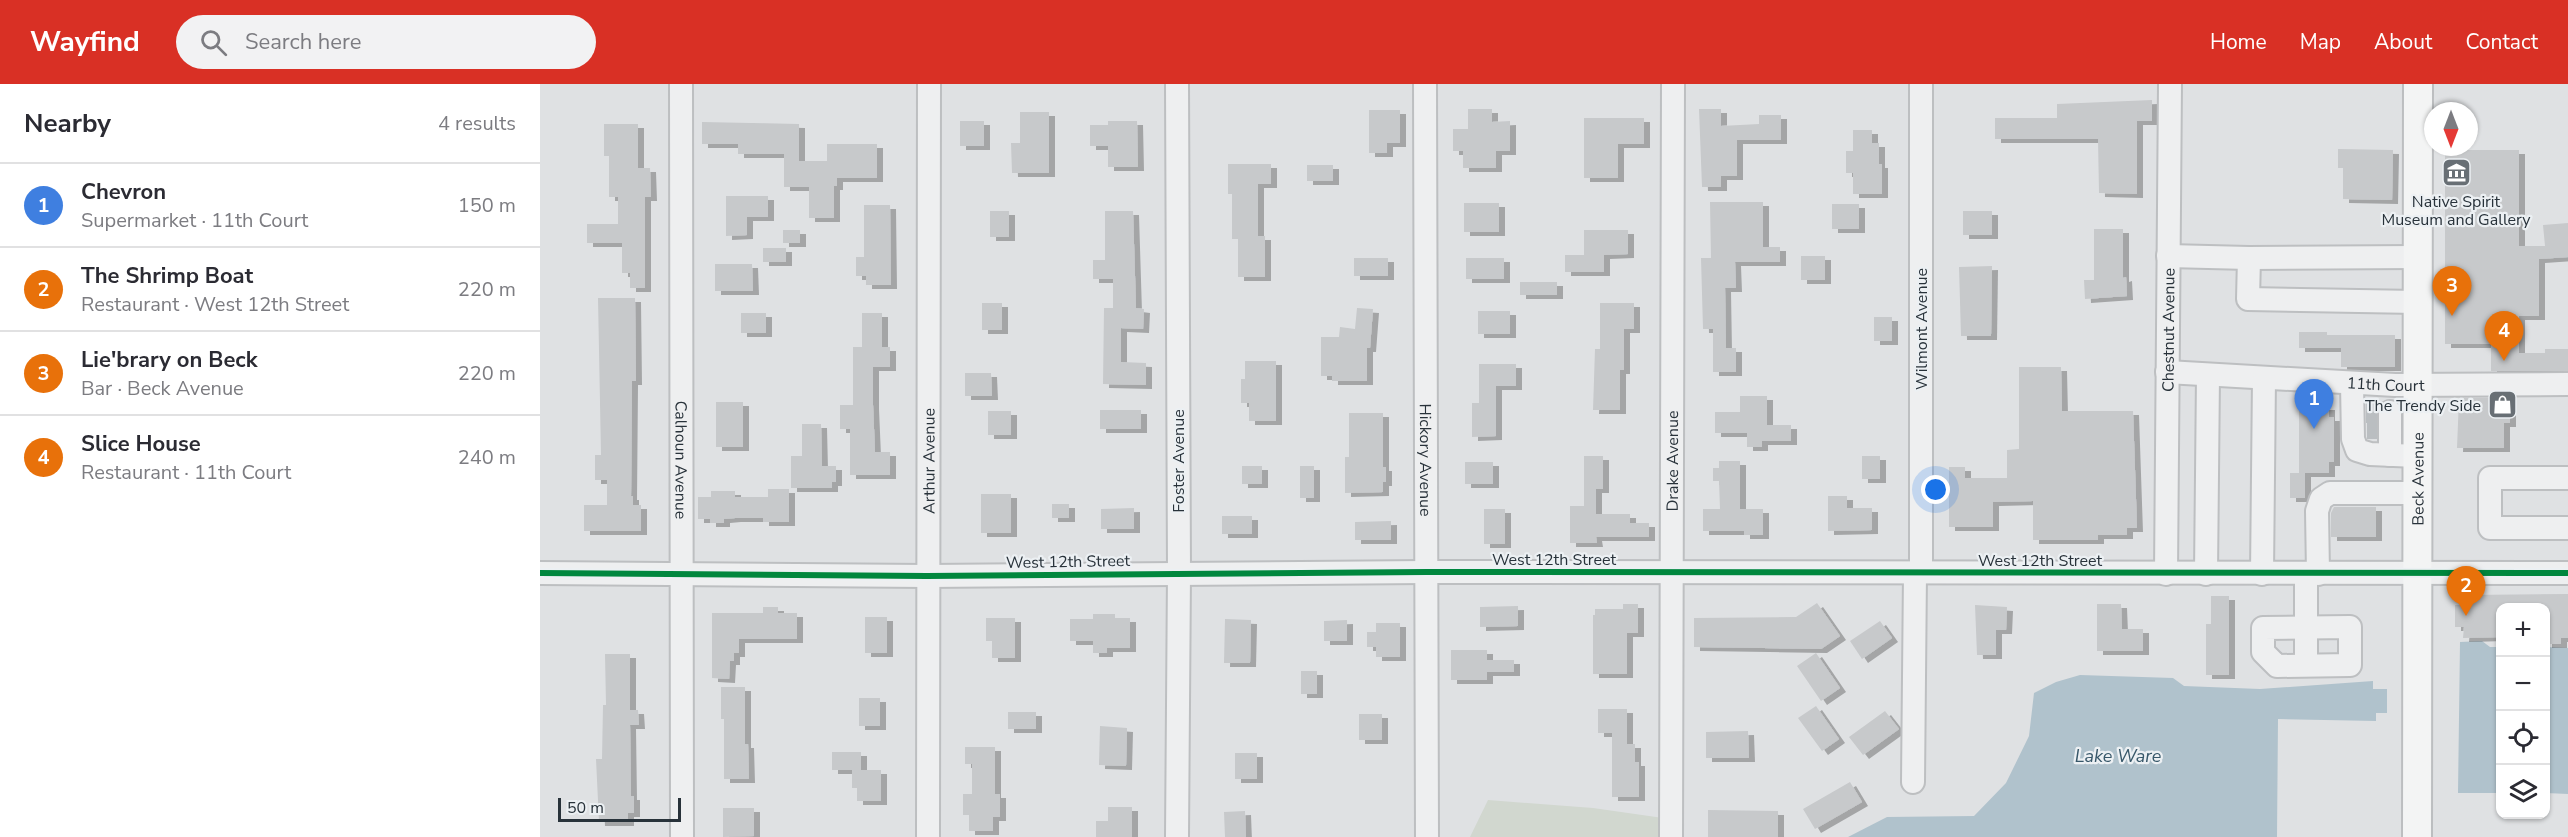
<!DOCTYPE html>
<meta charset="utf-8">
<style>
body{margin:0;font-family:"Nunito Sans",sans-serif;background:#f2f2f3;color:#2b2b33}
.controls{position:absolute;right:18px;bottom:18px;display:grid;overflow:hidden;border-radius:12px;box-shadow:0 2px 4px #0004}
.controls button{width:54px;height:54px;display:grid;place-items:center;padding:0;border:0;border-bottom:2px solid #e1e1e2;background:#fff;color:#2b2b33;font:30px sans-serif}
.compass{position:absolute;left:1884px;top:18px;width:54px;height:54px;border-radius:50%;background:#fff;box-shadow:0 2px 4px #0004;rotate:180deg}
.scale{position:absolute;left:18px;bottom:15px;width:123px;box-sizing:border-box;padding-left:6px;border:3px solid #28323a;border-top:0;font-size:16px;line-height:21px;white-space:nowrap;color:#28323a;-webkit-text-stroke:4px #ecf0f3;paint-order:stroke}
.you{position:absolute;left:1396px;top:406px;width:21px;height:21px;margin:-15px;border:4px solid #fff;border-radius:50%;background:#1a73e8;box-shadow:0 0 0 9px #1a73e833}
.badge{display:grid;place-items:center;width:39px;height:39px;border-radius:50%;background:#d93025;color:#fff;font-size:20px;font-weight:700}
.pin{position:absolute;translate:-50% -50px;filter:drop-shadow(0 2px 3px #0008)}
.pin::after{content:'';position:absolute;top:32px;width:21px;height:18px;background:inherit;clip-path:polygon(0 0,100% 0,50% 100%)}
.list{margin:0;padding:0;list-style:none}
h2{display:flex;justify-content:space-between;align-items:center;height:78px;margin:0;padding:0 24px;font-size:26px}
h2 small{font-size:20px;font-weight:400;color:#7c7c81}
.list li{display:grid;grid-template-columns:39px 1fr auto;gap:18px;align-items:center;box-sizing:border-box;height:84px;padding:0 24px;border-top:2px solid #e1e1e2}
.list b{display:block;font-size:22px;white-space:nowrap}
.list p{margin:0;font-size:20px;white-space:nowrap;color:#7c7c81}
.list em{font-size:20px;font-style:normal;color:#7c7c81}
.icon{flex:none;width:33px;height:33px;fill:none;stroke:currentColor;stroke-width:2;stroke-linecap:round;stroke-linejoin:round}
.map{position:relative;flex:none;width:2028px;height:753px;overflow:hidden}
header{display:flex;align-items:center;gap:36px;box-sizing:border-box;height:84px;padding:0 30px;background:#d93025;color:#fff}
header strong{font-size:28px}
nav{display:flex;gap:33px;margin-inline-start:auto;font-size:21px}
.search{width:420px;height:54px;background:#f2f2f3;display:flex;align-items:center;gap:15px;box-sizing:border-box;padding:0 21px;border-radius:33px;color:#7c7c81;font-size:22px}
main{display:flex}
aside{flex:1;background:#fff}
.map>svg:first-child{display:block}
.green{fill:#d1d7cf}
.water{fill:#b0c2cc}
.building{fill:#c7c9cb;filter:url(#shadow)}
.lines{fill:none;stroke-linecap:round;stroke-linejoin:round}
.minor-tunnel{stroke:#babec1;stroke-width:22;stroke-dasharray:22 11;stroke-linecap:butt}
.minor-casing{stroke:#bdbfc1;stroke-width:26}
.major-casing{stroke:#bcbec0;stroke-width:32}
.minor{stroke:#eeeff0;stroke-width:22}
.major{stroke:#f3f4f4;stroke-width:28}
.cycleway-casing{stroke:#ecf0f3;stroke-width:10}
.cycleway{stroke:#00873e;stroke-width:6}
.labels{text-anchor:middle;stroke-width:4.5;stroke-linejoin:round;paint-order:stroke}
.poi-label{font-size:16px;fill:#28323a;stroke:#ecf0f3}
.street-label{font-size:16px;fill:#28323a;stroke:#ecf0f3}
.water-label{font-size:18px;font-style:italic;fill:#375769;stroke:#ecf0f3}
</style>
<header>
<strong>Wayfind</strong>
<div class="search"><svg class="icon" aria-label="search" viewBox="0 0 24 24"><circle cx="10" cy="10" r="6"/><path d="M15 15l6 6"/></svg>Search here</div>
<nav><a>Home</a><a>Map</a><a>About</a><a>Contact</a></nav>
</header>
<main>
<aside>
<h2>Nearby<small>4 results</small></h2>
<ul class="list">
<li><span class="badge" style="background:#3f7fe0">1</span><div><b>Chevron</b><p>Supermarket · 11th Court</p></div><em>150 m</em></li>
<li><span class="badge" style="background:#e8710a">2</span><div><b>The Shrimp Boat</b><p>Restaurant · West 12th Street</p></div><em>220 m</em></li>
<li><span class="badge" style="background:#e8710a">3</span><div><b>Lie'brary on Beck</b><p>Bar · Beck Avenue</p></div><em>220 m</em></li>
<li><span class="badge" style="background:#e8710a">4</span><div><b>Slice House</b><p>Restaurant · 11th Court</p></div><em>240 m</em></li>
</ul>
</aside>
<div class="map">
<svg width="2028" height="753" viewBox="0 0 2028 753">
<defs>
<filter id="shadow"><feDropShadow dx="6" dy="4" stdDeviation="0" flood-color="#0004"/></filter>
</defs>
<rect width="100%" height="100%" fill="#dfe1e3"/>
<path class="green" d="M948,716L1053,724L1123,734V753H930Z"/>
<g class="water">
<path d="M1942,557L1950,563H1960V709H1918L1920,558Z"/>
<path d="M2006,563L2028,564V710L2006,709Z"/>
<path d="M1540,591L1633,594L1644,602L1720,605L1833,597V605H1847V629H1836V637L1738,635L1737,753H1308L1347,733L1434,732L1466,699L1489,652L1494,609L1516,598Z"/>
</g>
<g class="building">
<path d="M1612,16V37H1597V110L1559,109L1558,55H1455V34H1517V20Z"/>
<path d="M928,25H952V38L970,37V67H956V84H923V67H913V45H928Z"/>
<path d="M1159,25H1181V42L1219,40V31H1241V56H1197V92H1181V103H1162Z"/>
<path d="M829,26H860V59H847V69H829Z"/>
<path d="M480,28H509V89H472L471,59H480Z"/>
<path d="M1044,34H1104V60H1078V94H1044Z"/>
<rect x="420" y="37" width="24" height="25"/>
<path d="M568,37H597L598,83H568V62H550V41H568Z"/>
<path d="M162,38L259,40V77H287V60H337V94H297V102H294V134H269V103H244V70H198V60H162Z"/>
<path d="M64,40H98V84H110L111,113H105V204H90V189H82V159H47V140H78V113H69V72H64Z"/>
<path d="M1313,46H1332V59H1339V80H1342V110H1313V89H1306V67H1313Z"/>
<path d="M1798,65L1853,66L1852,116L1803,115V84H1798Z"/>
<path d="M1905,66H1979V162H2005L2003,141L2028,139V173L1999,175V232H1979V269H2005V265H2028V287H1951V260H1905Z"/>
<path d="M688,80H731V100H718V152H725V193H698V155H692V110H688Z"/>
<rect x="767" y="81" width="26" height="16"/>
<path d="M186,112H228V133H207V151L186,152Z"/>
<path d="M1170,118H1223V163H1240V178H1195L1196,204H1185L1186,264H1196V288H1173V245H1163L1161,174H1171Z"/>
<rect x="924" y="119" width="35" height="29"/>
<rect x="1292" y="120" width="27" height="25"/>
<path d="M324,121H350L351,201H326V192H316V173H324Z"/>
<rect x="450" y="127" width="19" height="26"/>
<path d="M565,127H593L596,224L604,225L603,245L581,244V278L606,279V301L563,300L564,224H573V195H553V176H565Z"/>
<rect x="1423" y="127" width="29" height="24"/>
<path d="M1554,145H1583V194L1586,193L1587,212L1545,215L1544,196H1554Z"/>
<rect x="243" y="146" width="17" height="13"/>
<path d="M1044,146H1088V170L1064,171V188H1025V171H1044Z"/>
<rect x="223" y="164" width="23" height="14"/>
<rect x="1261" y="172" width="24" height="24"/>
<rect x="814" y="174" width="34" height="18"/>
<rect x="926" y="174" width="38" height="21"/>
<path d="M175,180H212L213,207H175Z"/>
<path d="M1452,182L1451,252H1421L1419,183Z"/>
<rect x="980" y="198" width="37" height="13"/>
<path d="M58,214H95L96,297H92L91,412H93V421H101V447H44V421H67V396H55V371H61Z"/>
<rect x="442" y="219" width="20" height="27"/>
<path d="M1060,219H1094V245H1084V286H1080V326H1053L1055,265H1060Z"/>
<path d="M817,224L833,225L830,264H827V297H792V292H781V253H799L800,243L815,245Z"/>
<rect x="938" y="227" width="32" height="23"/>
<rect x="201" y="229" width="25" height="20"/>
<path d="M322,229H342V263H350V283H333V321L335,368H350V391H310V345H300V321H313V263H322Z"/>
<rect x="1334" y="233" width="18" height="24"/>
<path d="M1759,248H1787V251H1855V283H1801V264H1759Z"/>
<path d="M705,277H736V337H709V319H701V295H705Z"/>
<path d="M939,280H976V302H956V352L932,353V319H939Z"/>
<path d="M1479,283H1521L1522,327H1593L1597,444H1587V451H1558V456H1493V417L1453,418V443H1409V383H1425V394H1467V366L1479,365Z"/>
<path d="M425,289H451L452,312H425Z"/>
<path d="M1200,312H1227V341H1251V357H1222V363H1207V349H1175V328H1200Z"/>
<path d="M1919,314H1970V339H1964V364H1917Z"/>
<rect x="176" y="318" width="27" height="45"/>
<path d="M1759,322H1789V333H1794V378H1789V389H1765V414H1750V389H1759Z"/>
<rect x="560" y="326" width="41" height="19"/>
<rect x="448" y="327" width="23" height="24"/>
<path d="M809,329H843V383H846V398H843V408L805,409V373H809Z"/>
<path d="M262,340H281L282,382H296V398H292V404H251V372H262Z"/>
<path d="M1044,372H1063V405H1056V430H1090V439H1109V453H1056L1057,459H1030V422H1044Z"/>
<rect x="1322" y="372" width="18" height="23"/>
<path d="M1179,377H1200V425H1223V451H1204V447H1163V425H1180L1179,397H1173V384H1179Z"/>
<rect x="925" y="378" width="28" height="22"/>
<rect x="702" y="382" width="20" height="18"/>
<rect x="760" y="382" width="14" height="32"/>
<path d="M228,405H249V438H223V434H195L184,435V439H170V435H158V413H171V407H195V413H228Z"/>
<rect x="441" y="410" width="30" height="39"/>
<path d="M1288,412H1307V424H1332V446L1288,447Z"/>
<rect x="512" y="420" width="17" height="14"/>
<path d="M1794,423H1836V453H1791V429Z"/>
<path d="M594,424V445H561V425Z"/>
<rect x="944" y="425" width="21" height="35"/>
<rect x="682" y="432" width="30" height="18"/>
<path d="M851,437V456H815V438Z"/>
<path d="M2028,510V554H2021V560H2006V524H1960V553L1923,554L1924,543H1915V521H1923V511Z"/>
<path d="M1671,512H1689V591H1666V540H1671Z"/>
<path d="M1277,519L1300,552L1281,565L1154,563V534L1256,533Z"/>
<path d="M1083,520H1098V549H1087V590H1053V531H1055V525H1083Z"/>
<path d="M1557,520H1581L1582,545H1603V567H1557Z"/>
<path d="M1435,521L1467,523L1466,546H1456V571H1437Z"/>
<path d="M978,522V542L940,543V523Z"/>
<path d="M223,523H238V529H257V555H199V569H194V577H190L189,595L172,594V529H223Z"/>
<path d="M553,530H575V534H590V564H567V569H553V557H530V535H553Z"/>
<rect x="325" y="533" width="22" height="36"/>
<path d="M446,534H475V574H452V557H446Z"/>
<path d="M685,535L711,536L710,579H684Z"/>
<path d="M807,536V557H784V537Z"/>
<path d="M1340,537L1352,554L1322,575L1310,557Z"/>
<path d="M836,539H860V573H836V563H827V548H836Z"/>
<path d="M911,566H947V576H974V588H947V596H911Z"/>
<path d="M1276,569L1300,604L1281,617L1257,582Z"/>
<path d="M65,570H90V626H98L99,641H90L91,712H94V729H88V738H59L56,675H62L63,621H66Z"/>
<rect x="761" y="587" width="16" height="23"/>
<path d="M181,603H205V660H208L209,695H184V635H181Z"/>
<rect x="319" y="614" width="21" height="28"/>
<path d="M1276,622L1299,655L1282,667L1258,634Z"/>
<path d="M1058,625H1087V660H1095V678H1099V713H1072V649H1058Z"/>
<path d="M1345,627L1359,645L1323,671L1309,653Z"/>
<rect x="468" y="628" width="28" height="17"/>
<rect x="819" y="630" width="23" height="26"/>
<path d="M560,642L587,644L586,682L559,681Z"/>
<path d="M1208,647L1209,674H1166V648Z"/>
<path d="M425,663H455V710H460V733H453V747H429V731H423V710H432V680H425Z"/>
<path d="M292,668H321V686H341V717H317V704H312V686H292Z"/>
<rect x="695" y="669" width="22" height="26"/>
<path d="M1310,698L1322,718L1275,745L1263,725Z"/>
<path d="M568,723H592V753H556V737H568Z"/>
<path d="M183,724H214V752L183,753Z"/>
<path d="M1168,726L1238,727V753H1168Z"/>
<path d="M705,727L706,753H685L684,728Z"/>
</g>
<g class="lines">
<g class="minor-tunnel">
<path d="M1826,328H1844"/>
<path d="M1827,344H1845"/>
</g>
<defs>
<g id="minor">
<path id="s1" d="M141,0L142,753"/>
<path id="s2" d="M885,0L887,753"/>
<path d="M1628,172L1709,174L1708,215L1877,218"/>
<path d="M1709,174L1877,173"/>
<path id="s3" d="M1627,288L1855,301L2028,300"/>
<path d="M1812,299L1813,355L1817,366L1830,370L1877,372"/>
<path d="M1850,328V371"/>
<path d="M2028,394H1950V444H2028"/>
<path d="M0,489L387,492L886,488L2028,489"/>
<path d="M1381,489V0"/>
<path id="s4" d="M1626,490L1630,0"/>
<path d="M1666,490L1668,291"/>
<path d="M1722,490L1724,294"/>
<path d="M1766,490V581"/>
<path d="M1778,490L1777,427L1781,415L1790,409H1877"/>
<path d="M1810,543V581L1737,582L1723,568V544Z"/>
<path d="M1373,698L1375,489"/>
<path id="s5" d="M388,753L389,0"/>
<path d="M637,753L639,489L637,0"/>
<path id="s6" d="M1131,753L1133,0"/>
</g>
<g id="major">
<path id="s7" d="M1877,753L1878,0"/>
</g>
</defs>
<use href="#minor" class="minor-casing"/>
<use href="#major" class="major-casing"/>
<use href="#minor" class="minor"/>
<use href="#major" class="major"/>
<defs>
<path id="cycleway" d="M0,489L387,492L886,488L2028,489"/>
</defs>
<use href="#cycleway" class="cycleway-casing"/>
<use href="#cycleway" class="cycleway"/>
</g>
<defs>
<symbol id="museum-square" viewBox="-11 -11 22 22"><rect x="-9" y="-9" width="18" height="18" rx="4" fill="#686f75" stroke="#ecf0f3"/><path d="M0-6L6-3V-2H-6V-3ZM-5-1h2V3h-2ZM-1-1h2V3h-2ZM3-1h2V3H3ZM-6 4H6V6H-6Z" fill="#fff"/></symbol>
<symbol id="shop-square" viewBox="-11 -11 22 22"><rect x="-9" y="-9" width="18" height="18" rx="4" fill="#686f75" stroke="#ecf0f3"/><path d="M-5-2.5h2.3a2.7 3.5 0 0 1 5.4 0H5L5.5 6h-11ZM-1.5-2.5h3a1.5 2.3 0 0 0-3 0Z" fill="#fff"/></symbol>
</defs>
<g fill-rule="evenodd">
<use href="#museum-square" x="1900" y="72" width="33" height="33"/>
<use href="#shop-square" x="1946" y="304" width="33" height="33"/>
</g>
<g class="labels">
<g class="poi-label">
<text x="1916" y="123">Native Spirit<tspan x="1916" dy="18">Museum and Gallery</tspan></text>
<text x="1941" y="327" text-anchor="end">The Trendy Side</text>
</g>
<g class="street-label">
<text transform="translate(1381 245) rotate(-90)" y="6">Wilmont Avenue</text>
<text dy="6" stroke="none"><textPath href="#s4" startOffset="244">Chestnut Avenue</textPath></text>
<text dy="6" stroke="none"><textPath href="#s3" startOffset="219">11th Court</textPath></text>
<text dy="6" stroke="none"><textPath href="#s1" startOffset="376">Calhoun Avenue</textPath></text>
<text dy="6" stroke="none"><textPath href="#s5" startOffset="376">Arthur Avenue</textPath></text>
<text dy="6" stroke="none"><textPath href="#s2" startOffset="376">Hickory Avenue</textPath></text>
<text dy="6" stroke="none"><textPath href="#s6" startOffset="376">Drake Avenue</textPath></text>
<text transform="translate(638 377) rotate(-90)" y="6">Foster Avenue</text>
<text dy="6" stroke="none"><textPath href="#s7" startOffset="358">Beck Avenue</textPath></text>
<text x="1014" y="481">West 12th Street</text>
<text x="1500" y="482">West 12th Street</text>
<text transform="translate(528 477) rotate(-1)" y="6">West 12th Street</text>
</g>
<g class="water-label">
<text x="1578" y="678">Lake Ware</text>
</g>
</g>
</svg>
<div class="controls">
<button>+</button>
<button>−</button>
<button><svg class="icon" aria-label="locate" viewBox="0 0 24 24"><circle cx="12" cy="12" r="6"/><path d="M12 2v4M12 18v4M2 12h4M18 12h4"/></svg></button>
<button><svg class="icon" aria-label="layers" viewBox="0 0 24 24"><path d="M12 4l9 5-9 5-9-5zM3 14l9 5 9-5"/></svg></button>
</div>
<svg class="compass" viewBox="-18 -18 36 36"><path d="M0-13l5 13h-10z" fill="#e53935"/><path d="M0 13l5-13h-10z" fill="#7c7c81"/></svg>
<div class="scale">50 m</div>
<div class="you"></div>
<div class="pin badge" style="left:1774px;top:345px;background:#3f7fe0">1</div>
<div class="pin badge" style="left:1926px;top:532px;background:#e8710a">2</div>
<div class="pin badge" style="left:1912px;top:232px;background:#e8710a">3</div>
<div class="pin badge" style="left:1964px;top:277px;background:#e8710a">4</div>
</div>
</main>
